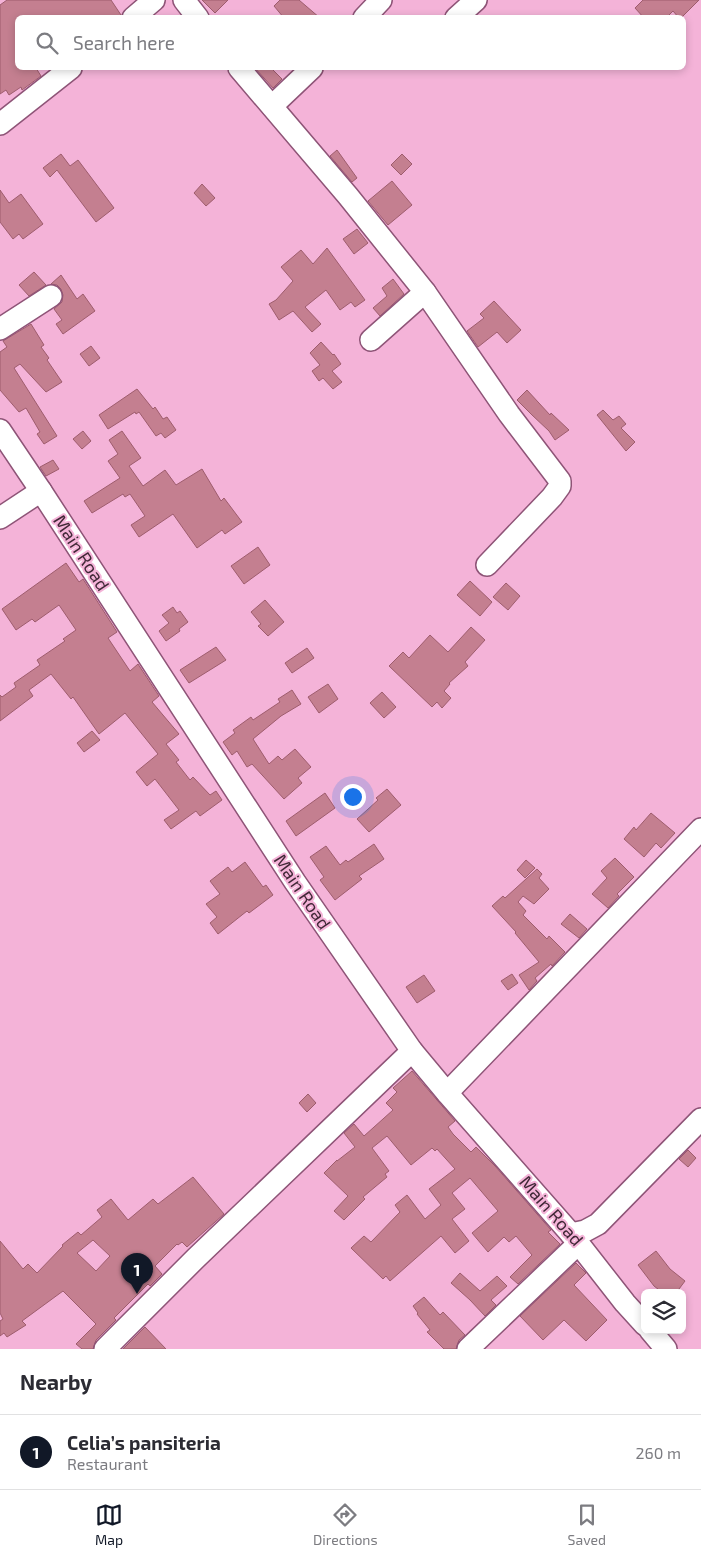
<!DOCTYPE html>
<meta charset="utf-8">
<style>
body{margin:0;font-family:"Exo 2",sans-serif;background:#f7f7f7;color:#2b2b33}
.controls{position:absolute;right:15px;bottom:15px;display:grid;overflow:hidden;border-radius:8px;box-shadow:0 2px 8px #0003}
.controls button{width:45px;height:45px;display:grid;place-items:center;padding:0;border:0;border-bottom:1px solid #e1e1e2;background:#fff;color:#2b2b33;font:25px sans-serif}
.you{position:absolute;left:352px;top:796px;width:18px;height:18px;margin:-12px;border:4px solid #fff;border-radius:50%;background:#1a73e8;box-shadow:0 0 0 8px #1a73e833}
.badge{display:grid;place-items:center;width:32px;height:32px;border-radius:50%;background:#111827;color:#fff;font-size:16px;font-weight:700}
.pin{position:absolute;translate:-50% -41px;filter:drop-shadow(0 1px 2px #0008)}
.pin::after{content:'';position:absolute;top:26px;width:18px;height:15px;background:inherit;clip-path:polygon(0 0,100% 0,50% 100%)}
.list{margin:0;padding:0;list-style:none}
h2{display:flex;justify-content:space-between;align-items:center;height:65px;margin:0;padding:0 20px;font-size:21px}
h2 small{font-size:16px;font-weight:400;color:#7c7c81}
.list li{display:grid;grid-template-columns:32px 1fr auto;gap:15px;align-items:center;box-sizing:border-box;height:75px;padding:0 20px;border-top:1px solid #e1e1e2}
.list b{display:block;font-size:19px;white-space:nowrap}
.list p{margin:0;font-size:16px;white-space:nowrap;color:#7c7c81}
.list em{font-size:16px;font-style:normal;color:#7c7c81}
.icon{flex:none;width:28px;height:28px;fill:none;stroke:currentColor;stroke-width:2;stroke-linecap:round;stroke-linejoin:round}
.map{position:relative;flex:none;width:701px;height:1349px;overflow:hidden}
.search{position:absolute;background:#fff;box-shadow:0 2px 8px #0003;left:15px;right:15px;top:15px;height:55px;display:flex;align-items:center;gap:12px;box-sizing:border-box;padding:0 18px;border-radius:8px;color:#7c7c81;font-size:19px}
.sheet{height:140px;background:#fff}
nav{display:flex;justify-content:space-around;align-items:center;box-sizing:border-box;height:70px;border-top:1px solid #e1e1e2;background:#fff;font-size:14px;color:#7c7c81}
nav a{display:grid;justify-items:center;gap:2px}
nav .on{color:#111827}
.map>svg:first-child{display:block}
.building{fill:#c47f90;stroke:#9e5c6d;fill-rule:evenodd}
.lines{fill:none;stroke-linecap:round;stroke-linejoin:round}
.minor-casing{stroke:#8e5477;stroke-width:24}
.minor{stroke:#fff;stroke-width:21}
.labels{text-anchor:middle;stroke-width:4;stroke-linejoin:round;paint-order:stroke}
.street-label{font-size:18px;fill:#412837;stroke:#f4b3d8}
</style>
<div class="map">
<svg width="701" height="1349" viewBox="0 0 701 1349">
<rect width="100%" height="100%" fill="#f4b3d8"/>
<g class="building">
<path d="M7,0H111L121,15V18H18V68H36L41,76L22,90L21,87L9,95L6,90L0,94V5Z"/>
<path d="M202,0H228L215,13Z"/>
<path d="M280,0H299L320,18H284L274,6Z"/>
<path d="M643,0H699L681,18H679L673,11L666,18H644L635,8Z"/>
<path d="M255,68H271L282,79L273,88Z"/>
<path d="M337,150L357,178L352,182L330,156Z"/>
<path d="M61,154L70,166L78,160L114,208L96,222L57,170L50,177L43,168Z"/>
<path d="M402,154L412,164L401,175L391,165Z"/>
<path d="M392,181L412,205L388,225L368,201Z"/>
<path d="M202,184L215,198L206,206L194,193Z"/>
<path d="M0,190L9,203L21,194L43,224L23,239L19,234L13,239L0,222Z"/>
<path d="M357,229L368,243L354,254L343,239Z"/>
<path d="M327,248L365,300L355,307L351,302L340,310L326,290L305,307L321,324L312,332L293,311L279,320L269,304L276,300L293,281L281,267L301,250L313,264Z"/>
<path d="M34,272L46,285L29,296L19,285Z"/>
<path d="M61,275L77,299L83,294L95,311L63,334L56,324L62,320L54,309L62,302L63,295L61,289L57,285L51,284Z"/>
<path d="M393,279L404,294L380,316L373,308L387,296L382,288Z"/>
<path d="M494,301L521,330L507,343L497,332L478,347L467,331L484,318L480,314Z"/>
<path d="M31,324L44,345L41,347L49,358L47,360L62,382L46,392L20,364L14,368L57,436L44,444L37,434L40,432L26,408L19,412L0,390V352L7,347L3,341Z"/>
<path d="M321,342L333,355L334,354L341,364L332,371L342,382L333,389L323,378L319,381L312,371L320,365L310,353Z"/>
<path d="M91,346L100,358L89,366L80,354Z"/>
<path d="M137,389L153,409L155,407L163,419L167,417L176,430L165,438L161,433L156,436L139,412L136,414L135,412L108,429L99,415Z"/>
<path d="M527,390L550,415L551,413L569,430L555,440L549,431L532,415L517,400Z"/>
<path d="M603,410L613,420L619,416L626,424L621,428L635,442L626,451L597,415Z"/>
<path d="M83,431L91,441L82,449L73,439Z"/>
<path d="M122,431L141,458L129,466L143,486L165,470L176,485L202,469L221,501L224,498L242,522L225,534L222,530L197,548L173,514L139,537L131,525L145,516L130,494L125,497L123,494L92,513L84,501L120,478L108,461L118,454L109,440Z"/>
<path d="M53,460L59,469L46,476L40,467Z"/>
<path d="M258,547L270,565L244,584L231,566Z"/>
<path d="M66,563L79,582L83,579L117,632L108,638L130,671L138,664L159,696L152,702L179,734L166,744L179,760L176,762L190,780L193,777L210,795L216,791L222,800L200,816L196,811L171,829L164,820L179,810L155,779L147,786L136,772L158,754L125,713L99,734L73,697L71,699L51,674L29,690L33,696L0,721V695L2,697L16,687L14,683L40,665L37,660L65,641L63,639L76,630L59,605L35,622L32,619L16,630L2,609Z"/>
<path d="M470,581L492,602L480,616L457,595Z"/>
<path d="M506,583L520,596L508,610L493,597Z"/>
<path d="M265,600L284,622L268,636L258,626L261,624L251,612Z"/>
<path d="M173,607L177,613L180,611L188,622L179,629L180,631L166,641L159,631L169,623L162,615Z"/>
<path d="M471,627L485,640L465,662L468,666L449,683L450,684L444,691L451,698L442,708L437,702L432,707L389,666L403,652L409,658L430,635L448,652Z"/>
<path d="M216,647L226,660L189,683L180,670Z"/>
<path d="M307,648L314,658L292,673L285,663Z"/>
<path d="M328,684L338,699L319,713L308,697Z"/>
<path d="M292,690L301,704L281,716L253,739L269,764L278,756L282,760L295,749L311,767L298,778L302,783L284,799L252,764L247,767L237,751L232,755L223,742L235,733L233,730L251,717L253,720L280,702L278,699Z"/>
<path d="M382,692L396,707L384,718L370,703Z"/>
<path d="M92,731L100,740L84,752L77,743Z"/>
<path d="M387,789L401,805L369,832L357,819L378,800L376,798Z"/>
<path d="M325,793L335,808L296,836L286,821Z"/>
<path d="M651,813L675,833L661,848L656,843L644,857L624,839L634,827L636,830Z"/>
<path d="M374,844L384,859L359,876L362,879L335,900L320,880L324,877L310,857L326,846L340,865L346,860L348,862Z"/>
<path d="M615,858L634,877L617,894L619,896L608,908L592,894L607,878L601,871Z"/>
<path d="M526,860L535,868L525,878L517,870Z"/>
<path d="M245,862L263,887L266,885L273,895L249,913L247,911L218,934L210,923L217,917L206,904L220,894L210,881L228,867L232,872Z"/>
<path d="M537,869L542,874L539,878L549,889L534,904L523,896L518,902L526,911L523,915L547,939L549,936L565,952L552,966L551,964L535,978L537,981L529,990L519,975L539,962L515,933L516,932L492,906L503,896L505,898Z"/>
<path d="M570,914L587,929L579,938L561,924Z"/>
<path d="M512,974L518,983L508,990L501,981Z"/>
<path d="M424,975L435,991L417,1003L406,987Z"/>
<path d="M412,1071L455,1121L448,1127L453,1134L471,1152L476,1147L495,1166L551,1230L548,1232L560,1244L518,1284L510,1277L532,1255L516,1236L509,1242L504,1237L488,1252L472,1233L498,1211L470,1178L452,1193L465,1209L452,1219L469,1241L455,1253L441,1236L390,1281L386,1276L383,1279L351,1248L364,1236L371,1242L400,1212L395,1205L407,1195L425,1219L441,1205L429,1189L455,1169L437,1149L435,1151L432,1148L411,1165L387,1136L372,1148L389,1171L385,1174L387,1177L363,1197L365,1199L344,1220L334,1211L348,1196L324,1173L337,1160V1161L355,1147L344,1133L354,1124L364,1136L393,1110L386,1103L397,1092L393,1088Z"/>
<path d="M308,1094L316,1103L307,1112L299,1103Z"/>
<path d="M688,1150L696,1158L688,1167L679,1159Z"/>
<path d="M193,1177L224,1214L187,1247L182,1242L178,1245L177,1244L155,1266L162,1274L150,1286L148,1284L114,1318L116,1320L96,1340L93,1349H82L76,1344L96,1324L63,1291L22,1321L26,1325L7,1337L4,1333L0,1336V1321L3,1319L0,1313V1241L23,1269L28,1264L37,1273L63,1246L62,1245L78,1232L81,1235L102,1217L97,1210L111,1199L128,1220L153,1199L158,1204ZM93,1240L110,1256L96,1271L77,1253Z"/>
<path d="M656,1251L670,1269L685,1281L676,1293H663L654,1286L638,1265Z"/>
<path d="M576,1263L586,1273L574,1285L607,1320L586,1341L564,1320L543,1340L520,1316Z"/>
<path d="M460,1273L480,1291L497,1276L507,1286L491,1300L496,1305L485,1316L470,1300L451,1283Z"/>
<path d="M424,1297L440,1315L443,1312L465,1335L459,1340L456,1349H444L427,1332L430,1330L417,1314L418,1313L413,1306Z"/>
<path d="M145,1327L166,1349H123Z"/>
</g>
<g class="lines">
<defs>
<g id="minor">
<path d="M184,0L198,18"/>
<path d="M133,18L154,0"/>
<path d="M364,18L381,0"/>
<path d="M456,18L476,0"/>
<path d="M239,68L348,196L425,292L371,340"/>
<path d="M272,106L312,68"/>
<path d="M0,124L71,68"/>
<path d="M425,292L509,414L560,481V486L552,497L487,565"/>
<path d="M0,329L51,296"/>
<path d="M0,430L41,491L295,882L412,1051L447,1093L571,1234L625,1303L645,1325"/>
<path d="M0,518L41,491"/>
<path d="M447,1093L701,829"/>
<path d="M571,1234L585,1231L598,1224L701,1119"/>
<path d="M650,1330L666,1349"/>
<path d="M105,1349L196,1258L412,1051"/>
<path d="M468,1349L579,1243"/>
</g>
</defs>
<use href="#minor" class="minor-casing"/>
<use href="#minor" class="minor"/>
</g>
<g class="labels">
<g class="street-label">
<text transform="translate(81 553) rotate(57)" y="6">Main Road</text>
<text transform="translate(302 892) rotate(56)" y="6">Main Road</text>
<text transform="translate(551 1211) rotate(49)" y="6">Main Road</text>
</g>
</g>
</svg>
<div class="controls">
<button><svg class="icon" aria-label="layers" viewBox="0 0 24 24"><path d="M12 4l9 5-9 5-9-5zM3 14l9 5 9-5"/></svg></button>
</div>
<div class="you"></div>
<div class="pin badge" style="left:137px;top:1294px">1</div>
<div class="search"><svg class="icon" aria-label="search" viewBox="0 0 24 24"><circle cx="10" cy="10" r="6"/><path d="M15 15l6 6"/></svg>Search here</div>
</div>
<section class="sheet">
<h2>Nearby<small></small></h2>
<ul class="list">
<li><span class="badge">1</span><div><b>Celia’s pansiteria</b><p>Restaurant</p></div><em>260 m</em></li>
</ul>
</section>
<nav>
<a class="on"><svg class="icon" aria-label="map" viewBox="0 0 24 24"><path d="M3 6l6-2 6 2 6-2v14l-6 2-6-2-6 2zM9 4v14M15 6v14"/></svg>Map</a>
<a><svg class="icon" aria-label="directions" viewBox="0 0 24 24"><path d="M12 3l9 9-9 9-9-9zM9 14v-3h6M13 9l2 2-2 2"/></svg>Directions</a>
<a><svg class="icon" aria-label="saved" viewBox="0 0 24 24"><path d="M7 4h10v16l-5-4-5 4z"/></svg>Saved</a>
</nav>
